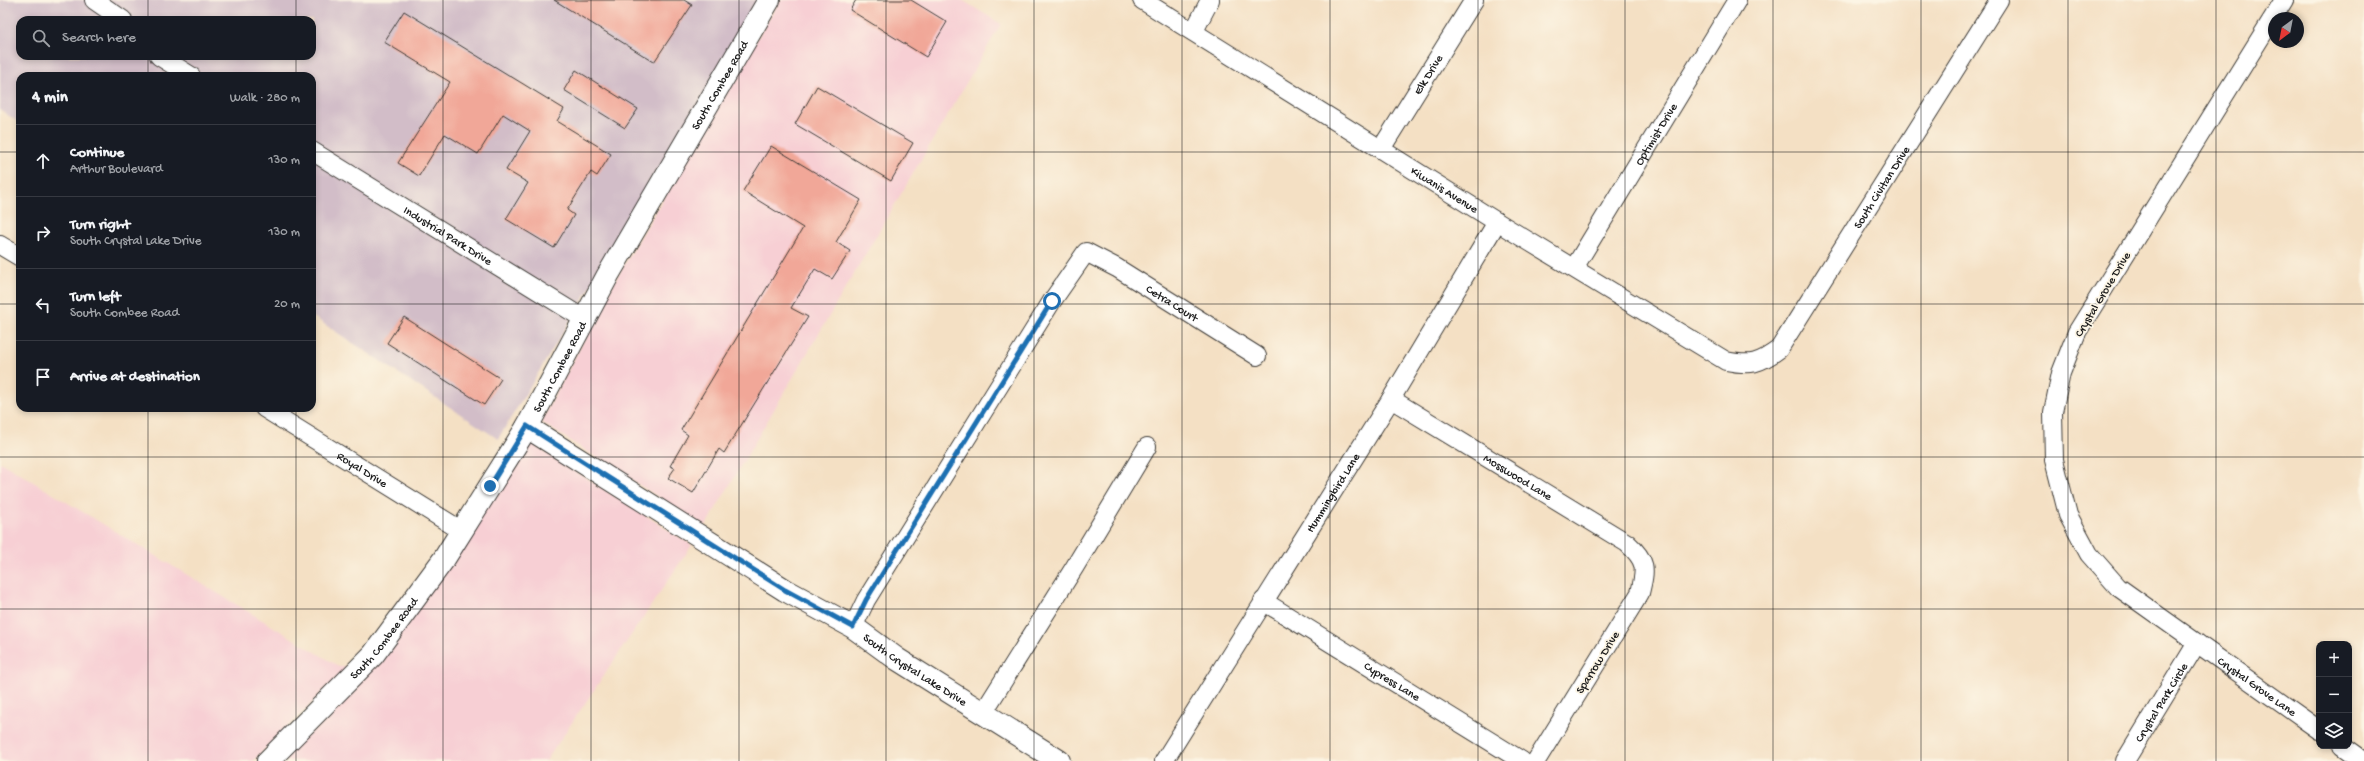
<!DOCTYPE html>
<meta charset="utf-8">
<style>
body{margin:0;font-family:"Gochi Hand",sans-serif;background:#242831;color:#f1f3f6}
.controls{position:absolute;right:12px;bottom:12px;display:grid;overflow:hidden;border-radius:8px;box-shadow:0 2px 6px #0003}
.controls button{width:36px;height:36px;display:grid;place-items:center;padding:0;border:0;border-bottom:1px solid #363941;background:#171b24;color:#f1f3f6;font:20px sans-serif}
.compass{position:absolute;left:2268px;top:12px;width:36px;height:36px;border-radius:50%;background:#171b24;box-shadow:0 2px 6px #0003;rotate:212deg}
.stop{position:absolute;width:12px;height:12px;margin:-9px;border:3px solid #1f6fb2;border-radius:50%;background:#fff}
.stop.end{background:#1f6fb2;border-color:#fff;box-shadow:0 1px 4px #0008}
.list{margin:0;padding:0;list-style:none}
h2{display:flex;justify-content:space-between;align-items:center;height:52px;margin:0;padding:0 16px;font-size:17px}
h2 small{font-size:13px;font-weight:400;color:#9ea1a6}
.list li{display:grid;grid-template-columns:26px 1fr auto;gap:12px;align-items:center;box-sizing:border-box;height:72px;padding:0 16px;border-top:1px solid #363941}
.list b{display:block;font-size:15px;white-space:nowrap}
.list p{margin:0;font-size:13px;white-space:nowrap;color:#9ea1a6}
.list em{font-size:13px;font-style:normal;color:#9ea1a6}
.icon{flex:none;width:22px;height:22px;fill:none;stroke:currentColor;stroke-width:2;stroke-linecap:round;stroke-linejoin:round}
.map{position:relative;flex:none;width:2364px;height:761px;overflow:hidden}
.search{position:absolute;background:#171b24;box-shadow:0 2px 6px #0003;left:16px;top:16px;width:300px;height:44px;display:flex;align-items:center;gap:10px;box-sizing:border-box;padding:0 14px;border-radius:12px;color:#9ea1a6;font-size:15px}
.panel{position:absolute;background:#171b24;box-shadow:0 2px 6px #0003;left:16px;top:72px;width:300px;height:340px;border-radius:12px}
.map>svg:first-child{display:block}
.built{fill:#f7cfd4}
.industrial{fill:#d2bdc8;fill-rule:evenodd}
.building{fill:#f1a798}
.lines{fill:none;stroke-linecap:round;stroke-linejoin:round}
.minor-casing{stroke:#3c3935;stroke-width:20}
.tertiary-casing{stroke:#3c3935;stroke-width:24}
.secondary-casing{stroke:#3c3935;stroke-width:24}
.minor{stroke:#fff;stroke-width:18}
.tertiary{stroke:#fff;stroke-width:22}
.secondary{stroke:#fff;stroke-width:22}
.route{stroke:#1f6fb2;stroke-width:5}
.grid{fill:none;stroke:#1c1c1c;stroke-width:1;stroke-opacity:0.55}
.labels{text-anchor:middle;stroke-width:3.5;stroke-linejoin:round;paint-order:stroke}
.street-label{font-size:12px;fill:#1c1c1c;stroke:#fcf5e5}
</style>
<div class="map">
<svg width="2364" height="761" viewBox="0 0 2364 761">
<rect width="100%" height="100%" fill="#fcf5e5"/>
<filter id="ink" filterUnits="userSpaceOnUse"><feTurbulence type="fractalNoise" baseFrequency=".025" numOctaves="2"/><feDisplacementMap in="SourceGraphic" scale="8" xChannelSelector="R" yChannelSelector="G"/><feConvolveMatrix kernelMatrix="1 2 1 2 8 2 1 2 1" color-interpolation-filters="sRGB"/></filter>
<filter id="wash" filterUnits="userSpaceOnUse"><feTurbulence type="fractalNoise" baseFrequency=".012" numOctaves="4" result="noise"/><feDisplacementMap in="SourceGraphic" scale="16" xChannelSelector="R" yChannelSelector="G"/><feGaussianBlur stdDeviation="0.9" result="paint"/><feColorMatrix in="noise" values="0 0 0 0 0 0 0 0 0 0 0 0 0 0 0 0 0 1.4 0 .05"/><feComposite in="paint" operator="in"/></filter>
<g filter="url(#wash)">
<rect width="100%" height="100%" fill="#f4e0c4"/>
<g class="built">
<path d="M780,0H962L1001,24L705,527L541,422L616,279Z"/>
<path d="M530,442L692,545L546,761H282Z"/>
<path d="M0,462L340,667H348L253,761H0Z"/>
</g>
<path class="industrial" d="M0,0H765L498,439L312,316V76H20V123L0,110ZM20,20H312V56H20Z"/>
<g id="blocks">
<g class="building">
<path d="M554,0H684L692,5L654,62Z"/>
<path d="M856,0H911L947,22L926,57L850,10Z"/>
<path d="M404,11L564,109L557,121L611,154L597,176L591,172L567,210L574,215L554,248L506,219L528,183L506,170L530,131L503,114L478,154L445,134L419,176L398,163L450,82L384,42Z"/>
<path d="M576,70L638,109L625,128L564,90Z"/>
<path d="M817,86L913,143L891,181L795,124Z"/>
<path d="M771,146L861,200L836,242L850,251L832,279L815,269L791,308L808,317L724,453L719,449L693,493L668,478L675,468L670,466L688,435L681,430L803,228L743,191Z"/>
<path d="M404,317L501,379L484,405L387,343Z"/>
</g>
</g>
</g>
<g filter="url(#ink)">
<use href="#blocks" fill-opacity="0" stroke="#3c3935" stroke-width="1"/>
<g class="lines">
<defs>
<g id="minor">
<path d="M94,0L123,20"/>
<path id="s1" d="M1142,0L1497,222L1726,361C1751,366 1759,364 1779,349L1999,0"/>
<path id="s2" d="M2284,0L2077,332L2061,373L2053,412L2054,460L2068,515L2089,554L2118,587L2319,730"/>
<path d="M1194,31L1210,0"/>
<path d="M159,56L191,76"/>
<path id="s3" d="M1381,149L1474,0"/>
<path id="s4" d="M312,151L584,319"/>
<path d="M0,245L20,257"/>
<path id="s5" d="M1574,268L1737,0"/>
<path id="s6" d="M1391,399L1627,543C1647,561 1646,568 1640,593L1536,761"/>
<path id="s7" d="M264,408L462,531"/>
<path id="s8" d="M1263,601L1522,761"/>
<path id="s9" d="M853,627L866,600L1052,301L1086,252L1117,268L1257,356"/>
<path d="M983,713L1074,568L1147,447"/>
<path d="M2342,746L2363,761"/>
<path id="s10" d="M1164,761L1391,399L1497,222"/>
<path id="s11" d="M2125,761L2197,643"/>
</g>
<g id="tertiary">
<path id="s12" d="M527,427L785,590L853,627L897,659L1059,761"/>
</g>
<g id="secondary">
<path id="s13" d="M268,761L373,655L444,559L527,427L608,275L769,0"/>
</g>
</defs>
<use href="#minor" class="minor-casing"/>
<use href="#tertiary" class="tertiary-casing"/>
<use href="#secondary" class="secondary-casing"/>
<use href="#minor" class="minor"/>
<use href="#tertiary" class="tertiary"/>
<use href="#secondary" class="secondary"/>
</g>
</g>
<g class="lines" filter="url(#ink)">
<path class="route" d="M490,486L527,426L785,590L853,627L866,600L1052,301"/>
</g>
<path class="grid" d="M148,0V20M296,0V20M443,0V761M591,0V761M739,0V761M886,0V761M1034,0V761M1182,0V761M1330,0V761M1478,0V761M1625,0V761M1773,0V761M1921,0V761M2068,0V761M2216,0V761M148,56V76M296,56V76M0,152H20M312,152H2364M0,304H20M312,304H2364M148,408V761M296,408V761M0,457H2364M0,609H2364"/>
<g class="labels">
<g class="street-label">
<text dy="4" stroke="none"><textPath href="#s3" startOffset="88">Elk Drive</textPath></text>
<text dy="4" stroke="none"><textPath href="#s13" startOffset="817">South Combee Road</textPath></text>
<text dy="4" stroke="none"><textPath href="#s5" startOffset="157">Optimist Drive</textPath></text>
<text dy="4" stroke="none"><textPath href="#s1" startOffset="935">South Civitan Drive</textPath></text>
<text dy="4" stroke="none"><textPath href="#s1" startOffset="357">Kiwanis Avenue</textPath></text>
<text dy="4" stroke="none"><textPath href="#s4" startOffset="160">Industrial Park Drive</textPath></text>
<text transform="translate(2102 294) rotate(-59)" y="4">Crystal Grove Drive</text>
<text dy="4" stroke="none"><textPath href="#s9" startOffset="542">Cetra Court</textPath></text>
<text dy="4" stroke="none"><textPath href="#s13" startOffset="493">South Combee Road</textPath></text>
<text dy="4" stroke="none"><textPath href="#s7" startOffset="116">Royal Drive</textPath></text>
<text dy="4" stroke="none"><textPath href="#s6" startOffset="149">Mosswood Lane</textPath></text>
<text dy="4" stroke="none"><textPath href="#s10" startOffset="317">Hummingbird Lane</textPath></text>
<text dy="4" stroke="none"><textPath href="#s13" startOffset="169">South Combee Road</textPath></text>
<text transform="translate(1597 662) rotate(-58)" y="4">Sparrow Drive</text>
<text dy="4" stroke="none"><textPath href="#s12" startOffset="458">South Crystal Lake Drive</textPath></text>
<text dy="4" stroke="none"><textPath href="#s8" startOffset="152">Cypress Lane</textPath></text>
<text dy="4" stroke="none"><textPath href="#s2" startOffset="839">Crystal Grove Lane</textPath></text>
<text dy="4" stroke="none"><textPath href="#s11" startOffset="69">Crystal Park Circle</textPath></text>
</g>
</g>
</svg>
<div class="controls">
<button>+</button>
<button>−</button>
<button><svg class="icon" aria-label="layers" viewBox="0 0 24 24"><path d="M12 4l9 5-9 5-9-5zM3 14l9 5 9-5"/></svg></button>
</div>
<svg class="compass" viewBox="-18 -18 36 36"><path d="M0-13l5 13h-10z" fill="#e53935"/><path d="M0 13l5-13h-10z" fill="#9ea1a6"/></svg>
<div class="stop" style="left:1052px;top:301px"></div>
<div class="stop end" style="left:490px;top:486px"></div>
<div class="search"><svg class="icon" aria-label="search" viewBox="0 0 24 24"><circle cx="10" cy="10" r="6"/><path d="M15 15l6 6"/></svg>Search here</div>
<section class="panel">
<h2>4 min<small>Walk · 280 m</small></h2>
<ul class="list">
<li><svg class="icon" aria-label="ahead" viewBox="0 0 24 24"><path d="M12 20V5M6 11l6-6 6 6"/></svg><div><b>Continue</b><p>Arthur Boulevard</p></div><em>130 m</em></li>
<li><svg class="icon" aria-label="right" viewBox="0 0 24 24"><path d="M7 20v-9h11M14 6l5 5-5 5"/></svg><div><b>Turn right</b><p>South Crystal Lake Drive</p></div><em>130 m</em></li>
<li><svg class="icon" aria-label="left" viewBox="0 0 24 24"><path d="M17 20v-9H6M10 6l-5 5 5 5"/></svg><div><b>Turn left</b><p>South Combee Road</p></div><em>20 m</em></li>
<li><svg class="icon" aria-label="arrive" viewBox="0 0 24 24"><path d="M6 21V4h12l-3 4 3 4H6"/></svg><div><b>Arrive at destination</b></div></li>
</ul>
</section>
</div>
